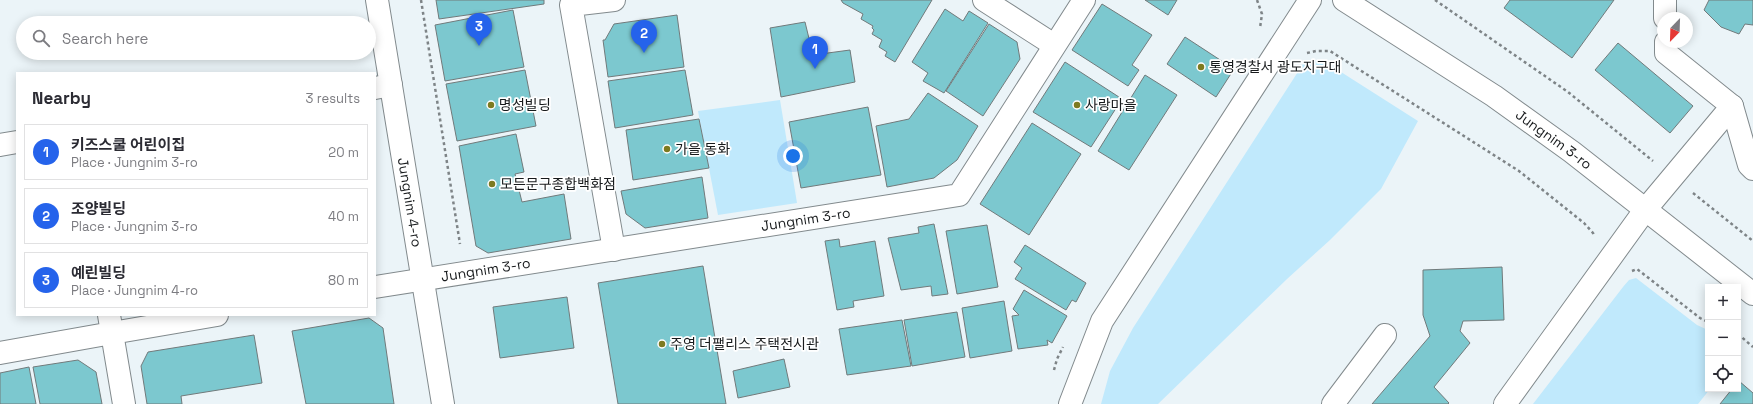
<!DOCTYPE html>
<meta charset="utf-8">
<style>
body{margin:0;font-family:"Space Grotesk","Noto Sans KR",sans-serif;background:#f7f7f7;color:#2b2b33}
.controls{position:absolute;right:12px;bottom:12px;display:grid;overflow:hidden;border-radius:0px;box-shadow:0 2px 10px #0003}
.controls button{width:36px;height:36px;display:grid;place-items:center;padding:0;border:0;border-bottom:1px solid #e1e1e2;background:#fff;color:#2b2b33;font:20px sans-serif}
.compass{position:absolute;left:1657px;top:12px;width:36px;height:36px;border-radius:50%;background:#fff;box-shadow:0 2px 10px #0003;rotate:203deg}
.you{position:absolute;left:793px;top:156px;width:14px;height:14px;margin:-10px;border:3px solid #fff;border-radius:50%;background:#1a73e8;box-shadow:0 0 0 6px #1a73e833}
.badge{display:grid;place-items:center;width:26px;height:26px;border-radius:50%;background:#2563eb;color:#fff;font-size:13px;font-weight:700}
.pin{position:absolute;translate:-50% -33px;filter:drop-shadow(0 1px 2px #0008)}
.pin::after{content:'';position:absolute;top:21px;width:14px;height:12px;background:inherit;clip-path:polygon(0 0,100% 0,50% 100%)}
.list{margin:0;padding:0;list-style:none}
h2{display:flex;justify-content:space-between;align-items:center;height:52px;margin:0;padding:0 16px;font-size:17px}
h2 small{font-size:13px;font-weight:400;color:#7c7c81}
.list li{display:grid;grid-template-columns:26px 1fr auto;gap:12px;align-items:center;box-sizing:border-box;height:56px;margin:0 8px 8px;padding:0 8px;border:1px solid #e1e1e2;border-radius:0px}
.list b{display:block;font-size:15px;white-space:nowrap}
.list p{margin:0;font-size:13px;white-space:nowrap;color:#7c7c81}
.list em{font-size:13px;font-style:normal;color:#7c7c81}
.icon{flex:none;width:22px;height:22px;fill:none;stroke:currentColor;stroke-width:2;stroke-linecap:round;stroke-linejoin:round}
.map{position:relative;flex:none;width:1753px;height:404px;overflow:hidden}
.search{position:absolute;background:#fff;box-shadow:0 2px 10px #0003;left:16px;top:16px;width:360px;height:44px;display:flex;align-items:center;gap:10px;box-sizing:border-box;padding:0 14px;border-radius:22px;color:#7c7c81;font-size:15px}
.panel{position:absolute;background:#fff;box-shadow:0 2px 10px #0003;left:16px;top:72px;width:360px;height:244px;border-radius:0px}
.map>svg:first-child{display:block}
.green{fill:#c0e9fc}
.building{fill:#7cc8cf;stroke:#717a7b}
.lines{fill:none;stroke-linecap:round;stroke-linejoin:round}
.minor-casing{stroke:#828a8d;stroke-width:24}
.tertiary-casing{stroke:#828a8d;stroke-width:24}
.path{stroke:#7e8487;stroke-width:2.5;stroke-dasharray:3 3;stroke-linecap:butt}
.minor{stroke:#fff;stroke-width:22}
.tertiary{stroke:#fff;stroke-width:22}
.poi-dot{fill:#7d7a20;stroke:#fff;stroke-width:1.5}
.labels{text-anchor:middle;stroke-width:3.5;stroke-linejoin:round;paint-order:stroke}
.poi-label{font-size:14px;fill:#171a1c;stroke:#fff;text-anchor:start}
.street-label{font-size:14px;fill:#171a1c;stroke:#fff}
</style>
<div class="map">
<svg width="1753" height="404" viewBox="0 0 1753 404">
<rect width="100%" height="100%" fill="#ebf4f8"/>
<g class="green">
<path d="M1313,60L1330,65L1418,121L1381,189L1330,240L1287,279L1158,404H1101L1110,371L1133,328L1303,64Z"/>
<path d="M780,100L797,203L718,215L698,111Z"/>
<path d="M1636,278L1697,325L1708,330V389H1710L1698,404H1533L1623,287L1629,280Z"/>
</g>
<g class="building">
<path d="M436,0H544V4L439,19Z"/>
<path d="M841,0H932L895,62L885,56L887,52L879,47L882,40L872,34L874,30L872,28L873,26L861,19L863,14L843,3Z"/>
<path d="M1145,0H1177L1168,15Z"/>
<path d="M1510,0H1614L1572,58L1504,8Z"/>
<path d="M1709,0H1753V25L1745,24L1739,34L1721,27L1704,10Z"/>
<path d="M1102,4L1152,35L1132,65L1139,70L1128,86L1072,50Z"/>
<path d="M945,9L963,21L969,11L988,23L944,93L923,81L928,73L912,62Z"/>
<path d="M513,10L524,67L445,81L435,25Z"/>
<path d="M677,15L684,67L608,77L603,40H605L614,24Z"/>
<path d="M805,22L813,55L850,50L855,82L781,97L770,28Z"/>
<path d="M989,24L1017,42L1020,59L983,116L946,91Z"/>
<path d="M1185,37L1234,69L1216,97L1167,64Z"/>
<path d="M1618,43L1693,106L1670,133L1595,70Z"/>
<path d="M1065,62L1122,99L1091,147L1033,112Z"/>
<path d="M525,70L536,126L457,141L446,84Z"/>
<path d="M685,70L693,115L615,128L608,81Z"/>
<path d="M1145,75L1177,95L1129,170L1098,151Z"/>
<path d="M928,93L978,126L957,160L934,178L887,187L876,126L909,119Z"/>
<path d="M868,107L881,175L801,188L789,122Z"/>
<path d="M699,119L709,168L633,180L626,130Z"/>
<path d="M1032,123L1081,154L1029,235L980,204Z"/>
<path d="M516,134L524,172L515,174L522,202L564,194L571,239L488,253L476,246L459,146Z"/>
<path d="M702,177L708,218L645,228L626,214L621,191Z"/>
<path d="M934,224L948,294L932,296L931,286L901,290L888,238L919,233L918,227Z"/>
<path d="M987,225L998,287L957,294L946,231Z"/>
<path d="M839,239L840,247L875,241L884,296L853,301L854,307L837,310L825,241Z"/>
<path d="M1025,245L1086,283L1076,302L1072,300L1066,310L1015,279L1022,268L1014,262Z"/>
<path d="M703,266L726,404H618L598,283Z"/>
<path d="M1502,267L1504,320L1463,321L1460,331L1470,343L1434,387L1449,403L1448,404H1372L1430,336L1423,315V270Z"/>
<path d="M1024,290L1067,316L1052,343L1047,340L1048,345L1018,349L1012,316L1019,315L1013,309Z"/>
<path d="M567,297L574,348L500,358L493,307Z"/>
<path d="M1004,301L1012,351L970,358L962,308Z"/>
<path d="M957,312L965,357L912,366L904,320Z"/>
<path d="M369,318L383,328L394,404H306L292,331Z"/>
<path d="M902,320L911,366L847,375L839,329Z"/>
<path d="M254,335L262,383L181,396L182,404H147L141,366L148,352Z"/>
<path d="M784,359L790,387L738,398L733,371Z"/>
<path d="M78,360L96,372L102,404H40L33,367Z"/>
<path d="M29,367L36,404H0V373Z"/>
<path d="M1739,381L1753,393V404H1720L1732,389H1738Z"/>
</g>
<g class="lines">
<defs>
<g id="minor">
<path d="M984,0L1054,45"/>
<path d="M1665,0V18"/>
<path d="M375,88L391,85"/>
<path d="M1732,106L1749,165L1753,169"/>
<path d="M0,145L17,142"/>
<path d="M614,250L571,5L614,0"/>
<path id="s1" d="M375,287L959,195L1084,0"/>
<path d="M0,353L112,333L109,315"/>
<path d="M124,404L112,333L217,315"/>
<path d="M1070,404L1102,321L1310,0"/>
<path d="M1333,404L1385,335"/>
<path d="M1505,404L1645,210L1732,106L1666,53V42"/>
</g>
<g id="tertiary">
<path id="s2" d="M377,0L443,404"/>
<path id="s3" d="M1344,0L1494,96L1572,152L1753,294"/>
</g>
</defs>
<use href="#minor" class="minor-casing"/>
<use href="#tertiary" class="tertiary-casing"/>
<g class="path">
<path d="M421,0L460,244"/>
<path d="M1257,0L1262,14L1260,28"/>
<path d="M1435,0L1568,92L1653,161"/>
<path d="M1307,53L1316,51H1330L1519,171L1584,223L1593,233L1594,236"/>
<path d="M1693,193L1753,241"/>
<path d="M1632,271L1637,269L1700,318L1708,322"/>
<path d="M1738,334L1753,347"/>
<path d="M1054,370L1057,359L1063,347"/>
</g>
<use href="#minor" class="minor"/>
<use href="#tertiary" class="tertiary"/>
</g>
<g class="poi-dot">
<circle cx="1201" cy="67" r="4"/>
<circle cx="491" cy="105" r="4"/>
<circle cx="1077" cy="105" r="4"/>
<circle cx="667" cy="149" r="4"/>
<circle cx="492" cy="184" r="4"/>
<circle cx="662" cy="344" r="4"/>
</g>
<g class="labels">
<g class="poi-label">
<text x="1209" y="72">통영경찰서 광도지구대</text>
<text x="499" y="110">명성빌딩</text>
<text x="1085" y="110">사랑마을</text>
<text x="675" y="154">가을 동화</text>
<text x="500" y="189">모든문구종합백화점</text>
<text x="670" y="349">주영 더팰리스 주택전시관</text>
</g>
<g class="street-label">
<text dy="5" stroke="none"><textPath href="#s3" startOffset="252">Jungnim 3-ro</textPath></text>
<text dy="5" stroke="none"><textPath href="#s2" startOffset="205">Jungnim 4-ro</textPath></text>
<text dy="5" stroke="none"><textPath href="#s1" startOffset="436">Jungnim 3-ro</textPath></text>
<text dy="5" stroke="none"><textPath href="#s1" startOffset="112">Jungnim 3-ro</textPath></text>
</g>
</g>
</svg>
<div class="controls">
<button>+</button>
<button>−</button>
<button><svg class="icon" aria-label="locate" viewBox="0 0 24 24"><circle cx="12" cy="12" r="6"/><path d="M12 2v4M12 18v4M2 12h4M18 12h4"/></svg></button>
</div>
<svg class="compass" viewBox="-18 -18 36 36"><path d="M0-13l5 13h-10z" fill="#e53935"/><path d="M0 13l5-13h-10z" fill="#7c7c81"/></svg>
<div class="you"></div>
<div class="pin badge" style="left:815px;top:69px">1</div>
<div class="pin badge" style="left:644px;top:53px">2</div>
<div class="pin badge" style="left:479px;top:46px">3</div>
<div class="search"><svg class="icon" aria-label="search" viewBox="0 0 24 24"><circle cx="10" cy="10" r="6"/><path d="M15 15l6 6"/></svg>Search here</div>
<section class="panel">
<h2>Nearby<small>3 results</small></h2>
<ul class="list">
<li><span class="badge">1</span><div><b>키즈스쿨 어린이집</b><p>Place · Jungnim 3-ro</p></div><em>20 m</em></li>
<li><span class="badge">2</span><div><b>조양빌딩</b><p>Place · Jungnim 3-ro</p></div><em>40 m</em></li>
<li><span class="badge">3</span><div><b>예린빌딩</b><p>Place · Jungnim 4-ro</p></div><em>80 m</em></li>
</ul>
</section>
</div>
